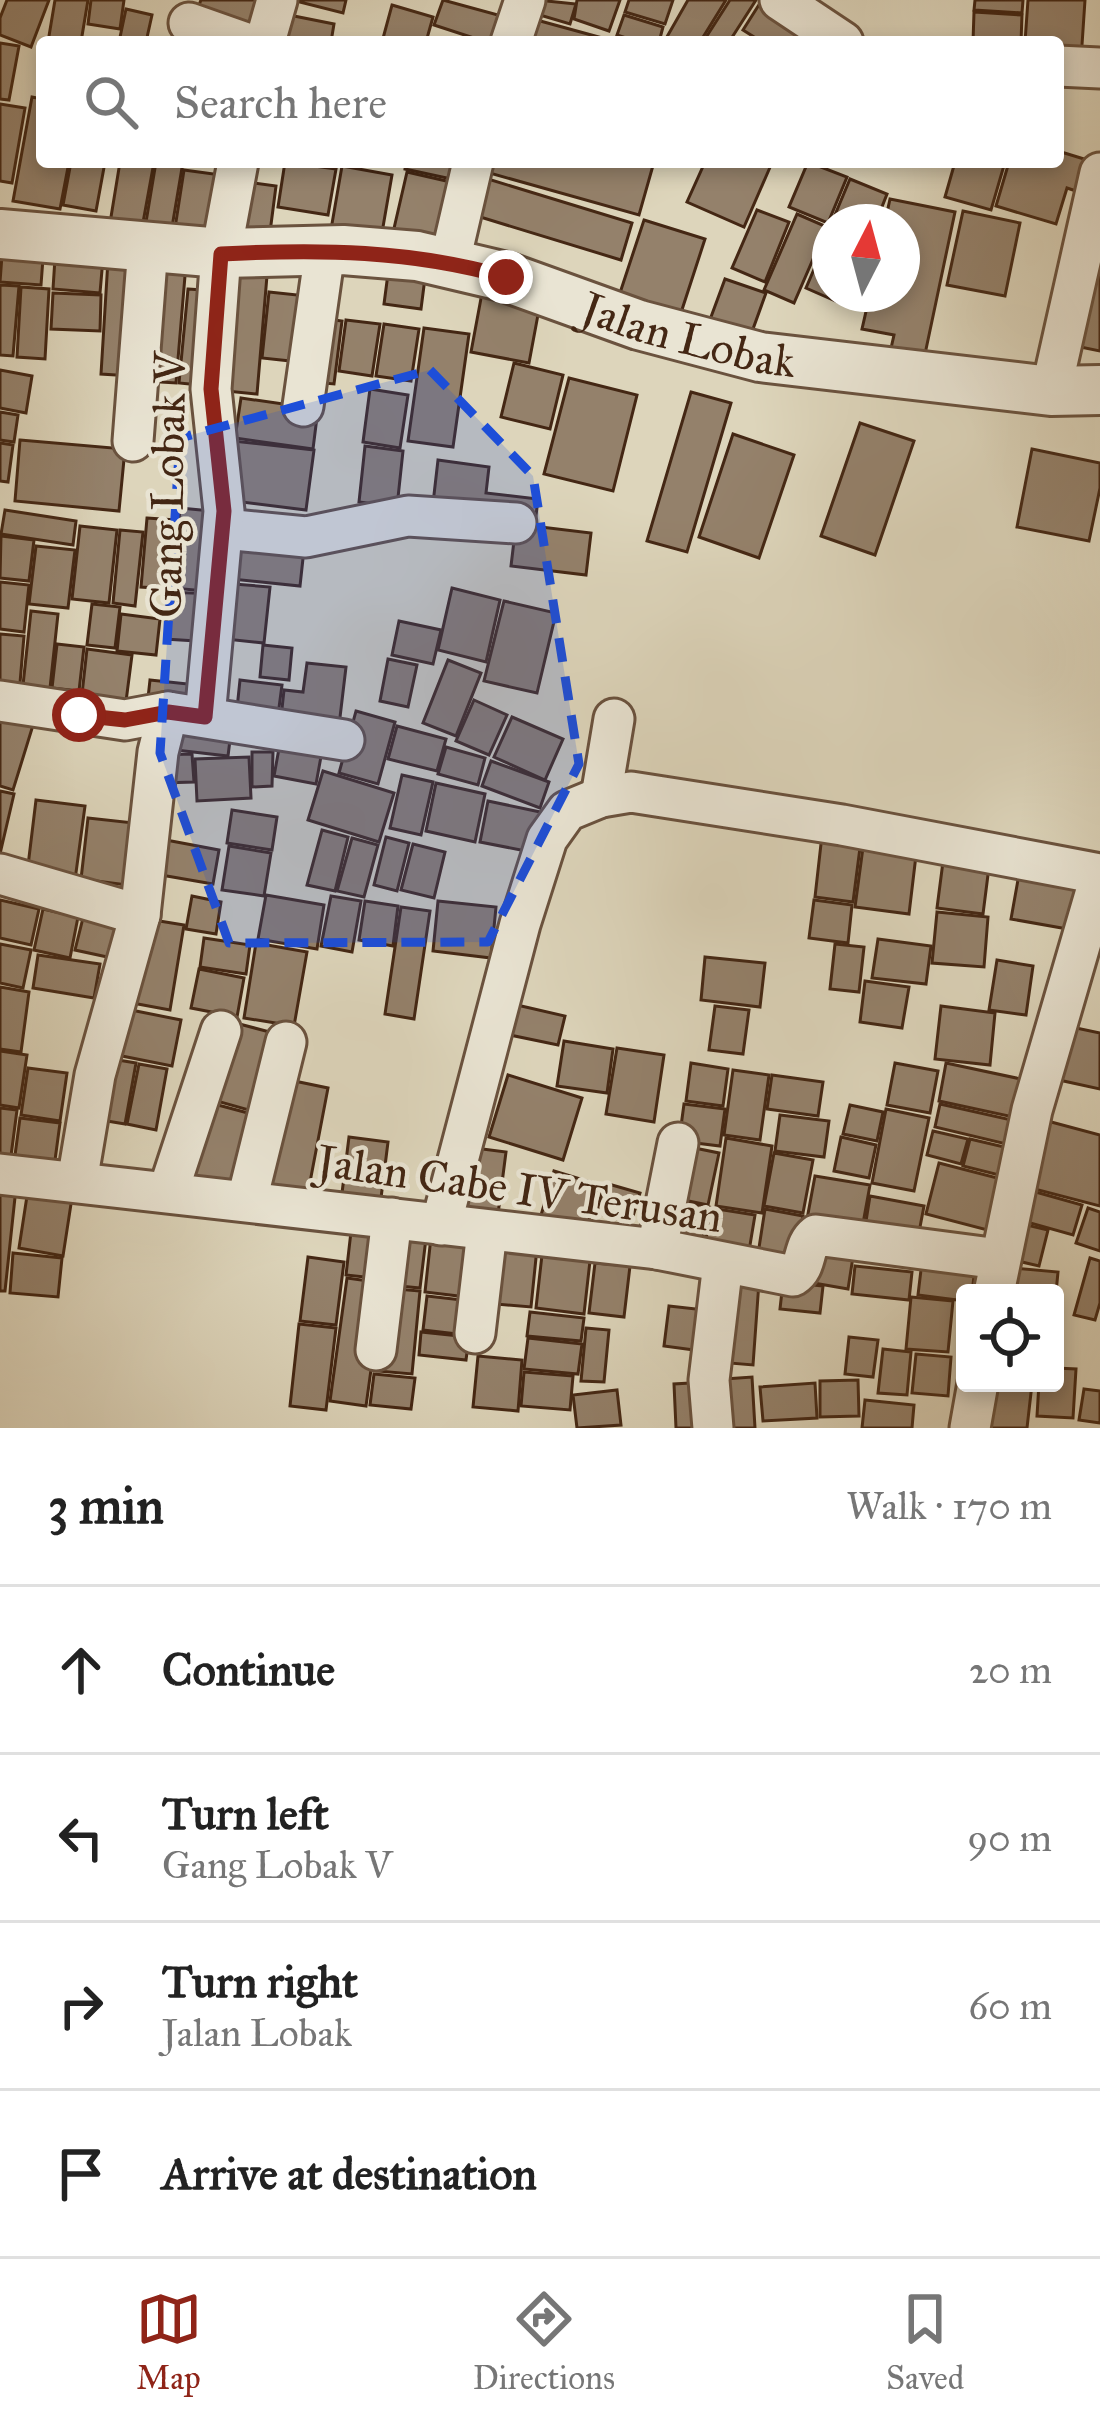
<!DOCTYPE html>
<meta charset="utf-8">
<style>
body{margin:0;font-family:"IM FELL Great Primer",serif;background:#f2f2f2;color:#222}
.controls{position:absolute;right:36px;bottom:36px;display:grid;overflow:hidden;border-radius:12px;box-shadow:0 6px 18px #0003}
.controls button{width:108px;height:108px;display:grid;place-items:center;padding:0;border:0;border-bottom:3px solid #e0e0e0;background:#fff;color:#222;font:60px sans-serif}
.compass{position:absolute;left:812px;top:204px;width:108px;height:108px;border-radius:50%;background:#fff;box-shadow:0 6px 18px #0003;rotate:6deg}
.stop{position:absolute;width:36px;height:36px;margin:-27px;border:9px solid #8f2418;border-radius:50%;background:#fff}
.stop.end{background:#8f2418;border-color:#fff;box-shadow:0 3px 12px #0008}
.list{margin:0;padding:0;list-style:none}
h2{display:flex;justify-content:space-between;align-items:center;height:156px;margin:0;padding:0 48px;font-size:51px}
h2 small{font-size:39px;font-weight:400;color:#767676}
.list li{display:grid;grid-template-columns:78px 1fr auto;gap:36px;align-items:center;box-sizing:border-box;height:168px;padding:0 48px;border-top:3px solid #e0e0e0}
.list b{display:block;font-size:45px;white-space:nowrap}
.list p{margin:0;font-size:39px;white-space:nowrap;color:#767676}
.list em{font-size:39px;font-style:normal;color:#767676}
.icon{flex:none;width:66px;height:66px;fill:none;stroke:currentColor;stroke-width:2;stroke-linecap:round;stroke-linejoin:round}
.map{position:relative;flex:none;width:1100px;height:1428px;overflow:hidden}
.search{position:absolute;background:#fff;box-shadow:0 6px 18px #0003;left:36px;right:36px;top:36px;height:132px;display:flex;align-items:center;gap:30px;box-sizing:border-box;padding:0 42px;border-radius:12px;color:#767676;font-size:45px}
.sheet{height:828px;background:#fff}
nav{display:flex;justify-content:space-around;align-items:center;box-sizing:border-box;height:168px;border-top:3px solid #e0e0e0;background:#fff;font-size:33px;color:#767676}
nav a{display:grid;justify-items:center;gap:6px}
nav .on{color:#8f2418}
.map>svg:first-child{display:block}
.building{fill:#94816b;stroke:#442714;stroke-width:3}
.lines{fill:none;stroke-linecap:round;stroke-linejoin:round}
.minor-casing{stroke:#6a523e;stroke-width:45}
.tertiary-casing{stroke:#6a523e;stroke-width:54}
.minor{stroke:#e9e4d3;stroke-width:39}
.tertiary{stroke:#e9e4d3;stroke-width:48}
.route{stroke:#8f2418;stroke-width:15}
.marked{fill:#1d4ed8;fill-opacity:0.2;stroke:#1d4ed8;stroke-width:9;stroke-dasharray:24 15;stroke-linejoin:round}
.labels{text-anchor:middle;stroke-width:9;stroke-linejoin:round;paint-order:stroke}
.street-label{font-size:45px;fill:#442714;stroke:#e9e4d3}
</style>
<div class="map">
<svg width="1100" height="1428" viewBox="0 0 1100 1428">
<rect width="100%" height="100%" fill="#ddd5bb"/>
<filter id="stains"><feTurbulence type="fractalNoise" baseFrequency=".00167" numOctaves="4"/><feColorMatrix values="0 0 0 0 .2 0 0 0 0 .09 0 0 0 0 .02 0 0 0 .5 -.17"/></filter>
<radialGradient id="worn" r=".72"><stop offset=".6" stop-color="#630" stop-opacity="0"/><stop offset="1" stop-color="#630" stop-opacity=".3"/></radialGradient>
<g class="building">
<path d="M7,0H49L31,47L0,35V18Z"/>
<path d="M55,0H88L81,42H48Z"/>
<path d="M91,0H124L120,29L88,24Z"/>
<path d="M201,0H267L254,36L195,15Z"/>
<path d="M292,0H346L343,13Z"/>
<path d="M443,0L509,18L501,42H486L434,25Z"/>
<path d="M537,0L576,4L570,24L533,13Z"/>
<path d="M577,0H620L609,31L574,19Z"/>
<path d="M629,0H673L665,24L625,12Z"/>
<path d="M688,0H726L700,42H664Z"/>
<path d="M730,0H756L729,42H703Z"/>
<path d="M762,0L810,26L800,42H762L743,30Z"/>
<path d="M975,0H1023L1022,13L974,10Z"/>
<path d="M1028,0H1085L1081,60L1058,59V42H1025Z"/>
<path d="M392,5L433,17L426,42H382Z"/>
<path d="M126,9L152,15L146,42H119Z"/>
<path d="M974,12L1022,15L1021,42H973Z"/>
<path d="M289,15L334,24L331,42H284Z"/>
<path d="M624,15L663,27L659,42H638L617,35Z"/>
<path d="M522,16L617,42H515Z"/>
<path d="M0,43L19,46L9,100L0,99Z"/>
<path d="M32,97L42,99V162H69L60,209L13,201Z"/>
<path d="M0,104L25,108L12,183L0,181Z"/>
<path d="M1058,151L1094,162L1085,194L1067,188L1056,224L996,206L1009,162H1058Z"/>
<path d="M71,162H105L96,211L63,205Z"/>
<path d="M120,162H154L142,228L110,223Z"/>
<path d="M156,162H183L171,233L145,228Z"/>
<path d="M285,162L336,169L328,215L278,207Z"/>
<path d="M406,162H460L456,180L405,169Z"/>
<path d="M481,162H654L639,215L479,170Z"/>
<path d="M705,162L771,165L744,227L687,202Z"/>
<path d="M808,162L847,177L828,223L789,207Z"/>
<path d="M955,162H1005L991,210L945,197Z"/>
<path d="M342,166L392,175L379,250L329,241Z"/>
<path d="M184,170L221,175L213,234L175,228Z"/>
<path d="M407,172L455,183L441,248L392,237Z"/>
<path d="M475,175L632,223L621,260L464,212Z"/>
<path d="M850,179L887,194L876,222H832Z"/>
<path d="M240,181L276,186L269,240L232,235Z"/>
<path d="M890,199L955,212L921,373L887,366L894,335L862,329L870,294H902V222H885Z"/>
<path d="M757,210L789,222L765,282L732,268Z"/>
<path d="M963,211L1020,223L1005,296L947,285Z"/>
<path d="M797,214L827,227L794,303L764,290Z"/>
<path d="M644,220L705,239L677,325L616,305Z"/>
<path d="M830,232V294H852L847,306L806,288Z"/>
<path d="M3,242L44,245L41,285L0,282Z"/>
<path d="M56,243L104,247L100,293L53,289Z"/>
<path d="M108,260L138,261L131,376L101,374Z"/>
<path d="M226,261L268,264L257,394L216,390Z"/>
<path d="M154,262L186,264L176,383L145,381Z"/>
<path d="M389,266L426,270L421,309L384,304Z"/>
<path d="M1081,270L1100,274V351L1066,344Z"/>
<path d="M725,279L766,293L749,340L708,325Z"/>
<path d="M0,285L19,286L13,356L0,355Z"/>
<path d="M21,287L49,289L45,359L17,357Z"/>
<path d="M188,289L218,291L210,386L179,383Z"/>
<path d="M269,292L307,296L300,362L262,358Z"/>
<path d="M53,293L101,295L100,331L51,329Z"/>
<path d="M482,293L540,304L529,363L471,352Z"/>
<path d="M319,318L342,321L334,384L311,382Z"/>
<path d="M346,320L380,324L372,376L339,371Z"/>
<path d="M384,324L419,329L411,381L376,376Z"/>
<path d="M424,328L469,334L453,447L408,441Z"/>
<path d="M514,363L563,375L550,429L501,417Z"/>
<path d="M0,370L32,376L26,413L0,408Z"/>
<path d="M569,378L637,395L613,491L544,474Z"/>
<path d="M370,389L408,395L400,448L363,442Z"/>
<path d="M691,392L731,403L687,552L647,541Z"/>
<path d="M241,398L318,409L313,449L235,438Z"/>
<path d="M0,412L18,415L14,442L0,440Z"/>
<path d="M860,423L914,441L875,555L821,536Z"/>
<path d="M733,434L794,455L759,558L699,537Z"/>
<path d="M20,440L125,449L119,511L15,501Z"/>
<path d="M233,441L314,450L306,510L225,500Z"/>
<path d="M0,443L13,445L8,482L0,481Z"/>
<path d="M365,446L403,451L397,507L359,502Z"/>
<path d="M1032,449L1100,463V488L1089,541L1017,527Z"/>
<path d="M438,460L489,467L486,493L538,499L535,524L432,512Z"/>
<path d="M180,508L222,512L215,592L173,588Z"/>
<path d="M5,510L76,521L73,545L1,534Z"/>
<path d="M147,518L175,520L169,589L141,587Z"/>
<path d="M516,524L591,533L586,575L511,566Z"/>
<path d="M80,526L117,530L109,603L72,599Z"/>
<path d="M120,530L143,532L135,606L113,603Z"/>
<path d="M227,532L305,540L300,586L222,578Z"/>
<path d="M1,536L34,540L29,581L0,578Z"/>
<path d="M36,546L75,550L68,608L29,604Z"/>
<path d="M0,582L29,585L24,632L0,629Z"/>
<path d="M221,583L270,587L264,643L216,638Z"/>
<path d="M452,588L500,600L486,662L438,650Z"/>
<path d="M168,592L215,594L212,642L165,639Z"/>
<path d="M504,601L556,613L537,693L484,681Z"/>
<path d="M92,604L120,607L115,648L87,645Z"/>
<path d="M31,611L58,614L50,688L23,685Z"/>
<path d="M121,614L160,619L156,655L117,651Z"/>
<path d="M399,621L441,630L433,664L392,655Z"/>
<path d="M0,634L24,636L20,683L0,682Z"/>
<path d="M57,644L84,647L79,691L52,688Z"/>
<path d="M263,645L292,648L289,680L260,677Z"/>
<path d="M87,649L132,655L124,717L80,712Z"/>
<path d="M388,659L417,665L408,707L380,701Z"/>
<path d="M448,660L481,673L456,736L423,723Z"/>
<path d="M307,663L346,667L338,734L280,727L284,690L303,692Z"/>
<path d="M150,680L207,686L204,714L147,707Z"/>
<path d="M240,680L282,685L277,723L236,718Z"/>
<path d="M474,700L507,715L489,755L456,741Z"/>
<path d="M0,711L34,722L13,790L0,786Z"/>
<path d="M356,711L395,722L378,784L339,773Z"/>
<path d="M171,717L232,724L228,756L167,749Z"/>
<path d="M512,717L563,739L545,780L494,757Z"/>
<path d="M397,726L446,739L437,771L388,759Z"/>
<path d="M282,732L324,740L316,784L274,776Z"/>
<path d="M446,747L485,758L478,785L438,774Z"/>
<path d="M252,752H273L272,786L252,787Z"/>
<path d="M192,754L194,782L161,783L160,755Z"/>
<path d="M249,757L251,798L197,801L195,759Z"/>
<path d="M491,761L549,782L540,808L482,786Z"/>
<path d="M323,771L394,793L379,842L308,820Z"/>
<path d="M402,775L433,782L421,835L390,828Z"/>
<path d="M436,783L485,794L475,842L426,831Z"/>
<path d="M0,791L14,794L0,854Z"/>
<path d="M36,800L85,806L75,880L27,874Z"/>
<path d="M488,801L540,812L531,852L480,842Z"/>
<path d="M232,810L277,817L272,850L227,843Z"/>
<path d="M88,818L134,823L127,885L81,879Z"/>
<path d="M322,830L348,837L335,891L307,885Z"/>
<path d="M822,835L861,840L853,902L815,897Z"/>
<path d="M386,837L409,843L397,891L374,885Z"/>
<path d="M352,838L378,845L364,897L337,891Z"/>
<path d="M166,840L219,850L213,884L161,875Z"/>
<path d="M864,840L917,847L909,914L855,907Z"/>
<path d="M413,844L445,852L434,898L401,890Z"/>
<path d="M229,846L271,853L264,896L222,890Z"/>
<path d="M944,854L990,859L983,914L937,908Z"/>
<path d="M1021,863L1082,874L1073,930L1011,919Z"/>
<path d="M266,895L324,905L317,949L258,939Z"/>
<path d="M192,896L221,902L216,934L186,929Z"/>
<path d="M331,896L361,901L352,952L321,946Z"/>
<path d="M0,900L39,909L31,945L0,938Z"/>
<path d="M814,900L852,905L848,943L809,938Z"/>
<path d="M365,901L398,906L393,946L359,940Z"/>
<path d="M438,901L496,907L491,958L433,951Z"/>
<path d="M401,907L430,911L414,1019L385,1014Z"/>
<path d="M43,909L78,917L70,958L34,950Z"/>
<path d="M937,912L988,917L984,967L932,963Z"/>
<path d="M84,914L129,924L121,960L75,950Z"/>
<path d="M141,918L184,925L170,1010L127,1002Z"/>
<path d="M204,938L250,945L246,974L200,967Z"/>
<path d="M878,939L931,946L926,984L872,978Z"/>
<path d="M256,943L307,952L294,1026L244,1018Z"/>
<path d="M0,944L31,950L23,988L0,983Z"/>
<path d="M835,944L864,947L859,992L830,989Z"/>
<path d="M38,955L100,964L94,998L33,988Z"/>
<path d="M705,957L765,963L760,1007L701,1000Z"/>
<path d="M997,960L1033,966L1026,1015L989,1010Z"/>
<path d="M199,969L244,978L237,1017L191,1008Z"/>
<path d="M865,981L909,987L902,1028L860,1022Z"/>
<path d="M0,987L29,992L21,1052L0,1049Z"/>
<path d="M517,1005L565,1016L558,1045L510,1035Z"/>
<path d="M715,1006L749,1010L743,1054L709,1050Z"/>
<path d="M941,1006L995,1013L990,1065L935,1059Z"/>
<path d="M126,1009L181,1020L172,1066L117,1055Z"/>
<path d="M228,1021L285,1036L263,1114L206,1098Z"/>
<path d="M1062,1025L1100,1033V1089L1050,1078Z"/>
<path d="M564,1041L613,1049L607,1093L557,1086Z"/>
<path d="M617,1048L664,1055L654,1122L606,1114Z"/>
<path d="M0,1051L27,1055L19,1108L0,1105Z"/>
<path d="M106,1058L136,1063L125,1124L95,1119Z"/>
<path d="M691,1063L728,1069L723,1106L686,1101Z"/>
<path d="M895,1063L938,1071L930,1113L887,1105Z"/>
<path d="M946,1063L1035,1082L1027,1120L939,1101Z"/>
<path d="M139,1064L167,1069L156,1130L127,1124Z"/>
<path d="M28,1068L67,1073L60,1121L21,1115Z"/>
<path d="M733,1070L769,1075L760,1140L724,1135Z"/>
<path d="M508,1075L582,1098L563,1160L489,1137Z"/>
<path d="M772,1075L823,1082L818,1116L767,1109Z"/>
<path d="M280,1078L328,1088L306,1203L257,1193Z"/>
<path d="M203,1101L263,1117L243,1189L184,1172Z"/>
<path d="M684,1104L725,1109L720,1146L679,1141Z"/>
<path d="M940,1104L1025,1123L1019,1147L935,1127Z"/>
<path d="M850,1105L883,1112L877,1141L843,1134Z"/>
<path d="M0,1108L17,1110L9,1171L0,1170Z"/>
<path d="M886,1109L929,1118L914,1191L872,1183Z"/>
<path d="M780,1115L829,1121L824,1157L775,1151Z"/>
<path d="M20,1118L60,1123L53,1175L13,1170Z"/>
<path d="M1040,1119L1100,1135V1206L1023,1186Z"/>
<path d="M933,1131L968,1139L961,1164L927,1155Z"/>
<path d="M349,1137L388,1142L380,1206L341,1201Z"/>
<path d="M841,1137L876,1145L869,1178L834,1171Z"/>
<path d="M726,1138L772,1146L762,1213L716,1206Z"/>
<path d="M970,1139L1017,1150L1011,1178L963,1166Z"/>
<path d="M680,1145L719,1153L708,1205L669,1197Z"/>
<path d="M467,1147L506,1152L497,1222L458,1217Z"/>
<path d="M774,1153L813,1160L803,1213L764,1206Z"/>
<path d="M939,1163L1009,1181L995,1232L926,1214Z"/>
<path d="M554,1171L600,1185L584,1236L539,1222Z"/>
<path d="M815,1176L870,1185L860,1240L805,1230Z"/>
<path d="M29,1183L73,1191L63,1256L19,1248Z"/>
<path d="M605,1183L640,1193L631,1223L596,1213Z"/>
<path d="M0,1186L16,1188L5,1291H0Z"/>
<path d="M1025,1189L1082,1205L1073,1235L1016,1219Z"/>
<path d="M870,1196L924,1206L916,1248L863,1240Z"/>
<path d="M669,1199L709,1207L700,1252L660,1244Z"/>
<path d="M711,1208L755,1215L747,1263L703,1257Z"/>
<path d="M1088,1208L1100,1212V1251L1076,1243Z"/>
<path d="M765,1209L803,1216L794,1274L756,1267Z"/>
<path d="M1014,1222L1048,1230L1039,1266L1005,1258Z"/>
<path d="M352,1223L388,1227L383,1279L346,1275Z"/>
<path d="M396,1227L427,1230L420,1288L389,1285Z"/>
<path d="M431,1237L481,1243L475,1298L425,1292Z"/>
<path d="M815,1238L855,1244L848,1289L808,1282Z"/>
<path d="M490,1243L537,1248L531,1307L484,1303Z"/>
<path d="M543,1246L591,1252L584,1314L536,1308Z"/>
<path d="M13,1253L62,1258L58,1297L10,1293Z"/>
<path d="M923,1253L976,1259L972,1293H965V1301L918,1295Z"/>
<path d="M308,1257L344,1262L336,1325L300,1321Z"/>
<path d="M1090,1258L1100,1261V1303L1095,1320L1074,1315Z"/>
<path d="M595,1263L630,1266L624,1317L589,1313Z"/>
<path d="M855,1266L912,1272L909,1300L852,1294Z"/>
<path d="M1003,1267L1058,1272L1055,1303V1293H1000Z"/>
<path d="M347,1278L383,1283L366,1406L330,1401Z"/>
<path d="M723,1280L759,1282L753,1365L717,1362Z"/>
<path d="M783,1282L823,1286L820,1313L780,1309Z"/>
<path d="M385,1288L420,1291L412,1374L377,1371Z"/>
<path d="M427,1296L471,1301L466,1335L423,1330Z"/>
<path d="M911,1297L953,1301L948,1352L906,1349Z"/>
<path d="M669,1306L714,1311L709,1352L664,1346Z"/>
<path d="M530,1312L584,1318L581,1341L527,1336Z"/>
<path d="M299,1324L336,1328L326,1410L290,1406Z"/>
<path d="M586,1328L609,1330L604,1382L581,1381Z"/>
<path d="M421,1332L469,1337L466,1360L419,1355Z"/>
<path d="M849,1337L878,1340L873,1377L845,1374Z"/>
<path d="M528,1338L582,1344L578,1374L524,1369Z"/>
<path d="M883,1349L911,1352L907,1395L878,1393Z"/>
<path d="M916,1354L951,1357L948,1396L912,1393Z"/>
<path d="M478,1356L522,1360L518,1411L473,1407Z"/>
<path d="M1055,1368L1076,1369L1073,1418L1037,1416L1039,1383H1055Z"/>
<path d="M524,1372L573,1376L570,1410L521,1406Z"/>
<path d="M374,1374L415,1378L411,1409L370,1405Z"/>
<path d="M752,1377L755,1428H714L711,1380Z"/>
<path d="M858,1380L859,1416L820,1417V1381Z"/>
<path d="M707,1382L710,1428H676L674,1384Z"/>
<path d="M815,1383L817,1418L763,1421L760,1387Z"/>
<path d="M982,1383L1032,1384L1027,1428H977Z"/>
<path d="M1084,1389L1100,1391V1423L1079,1420Z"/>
<path d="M617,1390L621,1425L577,1428L573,1395Z"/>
<path d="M865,1400L914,1405L912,1428H862Z"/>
</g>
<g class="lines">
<defs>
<g id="minor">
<path d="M780,0L843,42"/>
<path d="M189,23L243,42"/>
<path d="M265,42L277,0"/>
<path d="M511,42L525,0"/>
<path d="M1058,66L1100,68"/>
<path d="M450,261L473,162"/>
<path d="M1051,391L1100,173"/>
<path d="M303,406L325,251"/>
<path d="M133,441L148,247"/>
<path d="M224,529L306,537L408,516L516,523"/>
<path d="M0,701L125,720L168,712L344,740"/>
<path d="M205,717L224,511L211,389L221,253L238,162"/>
<path d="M601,797L614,719"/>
<path d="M0,874L140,915"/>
<path d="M0,1174L657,1249L793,1276C808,1267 802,1246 816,1235L999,1259"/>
<path d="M77,1182L95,1075L140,915L158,752L168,712"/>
<path d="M168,1192L221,1031"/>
<path d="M247,1200L286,1042"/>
<path d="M441,1225L520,924L547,839L567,811L601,797L631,792L842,825L1100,874"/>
<path d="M657,1249L678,1143"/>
<path d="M994,1293L1032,1110L1100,877"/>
<path d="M475,1333L487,1231"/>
<path d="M376,1350L392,1218"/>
<path d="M713,1428L709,1380L723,1263"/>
<path d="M970,1428L978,1383"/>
</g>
<g id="tertiary">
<path id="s1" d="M0,234L221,253L343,250L417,256L506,277L639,325L760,357L1051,391L1100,390"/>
</g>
</defs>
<use href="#minor" class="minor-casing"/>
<use href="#tertiary" class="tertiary-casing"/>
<use href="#minor" class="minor"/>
<use href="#tertiary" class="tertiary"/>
</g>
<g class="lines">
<path class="route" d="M79,715L125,720L168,712L205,717L224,511L211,389L221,254C320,249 411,250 506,277"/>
</g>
<path class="marked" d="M430,370L533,476L579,764L488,942L229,943L160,753L180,438Z"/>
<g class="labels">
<g class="street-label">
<text dy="16" stroke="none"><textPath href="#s1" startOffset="702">Jalan Lobak</textPath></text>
<text transform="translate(167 485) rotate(-89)" y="16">Gang Lobak V</text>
<text transform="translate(520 1188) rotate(8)" y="16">Jalan Cabe IV Terusan</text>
</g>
</g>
<rect width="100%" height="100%" filter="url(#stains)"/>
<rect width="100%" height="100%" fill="url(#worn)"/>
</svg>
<div class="controls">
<button><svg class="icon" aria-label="locate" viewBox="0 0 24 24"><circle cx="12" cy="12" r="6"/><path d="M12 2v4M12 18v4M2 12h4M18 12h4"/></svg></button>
</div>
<svg class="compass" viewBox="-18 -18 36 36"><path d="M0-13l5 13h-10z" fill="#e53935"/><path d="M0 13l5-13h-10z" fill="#767676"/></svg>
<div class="stop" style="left:79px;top:715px"></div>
<div class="stop end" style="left:506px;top:277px"></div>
<div class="search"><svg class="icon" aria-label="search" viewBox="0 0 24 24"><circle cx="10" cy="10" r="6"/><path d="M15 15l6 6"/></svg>Search here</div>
</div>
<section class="sheet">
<h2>3 min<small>Walk · 170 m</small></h2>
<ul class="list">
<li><svg class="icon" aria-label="ahead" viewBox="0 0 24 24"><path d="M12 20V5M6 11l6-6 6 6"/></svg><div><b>Continue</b></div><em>20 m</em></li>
<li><svg class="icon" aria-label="left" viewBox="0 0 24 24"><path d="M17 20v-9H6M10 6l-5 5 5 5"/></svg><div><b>Turn left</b><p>Gang Lobak V</p></div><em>90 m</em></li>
<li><svg class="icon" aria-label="right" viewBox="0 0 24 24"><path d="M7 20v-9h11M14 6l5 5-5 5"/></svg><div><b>Turn right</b><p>Jalan Lobak</p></div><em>60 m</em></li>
<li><svg class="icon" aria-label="arrive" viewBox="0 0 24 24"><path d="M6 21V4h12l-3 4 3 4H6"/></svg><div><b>Arrive at destination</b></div></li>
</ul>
</section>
<nav>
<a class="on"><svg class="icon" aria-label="map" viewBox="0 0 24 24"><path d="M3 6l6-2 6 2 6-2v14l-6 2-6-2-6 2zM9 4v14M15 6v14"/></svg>Map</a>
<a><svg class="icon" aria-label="directions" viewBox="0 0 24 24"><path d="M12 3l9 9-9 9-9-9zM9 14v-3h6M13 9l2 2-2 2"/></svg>Directions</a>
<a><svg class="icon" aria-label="saved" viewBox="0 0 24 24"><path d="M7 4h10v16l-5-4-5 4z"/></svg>Saved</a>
</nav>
